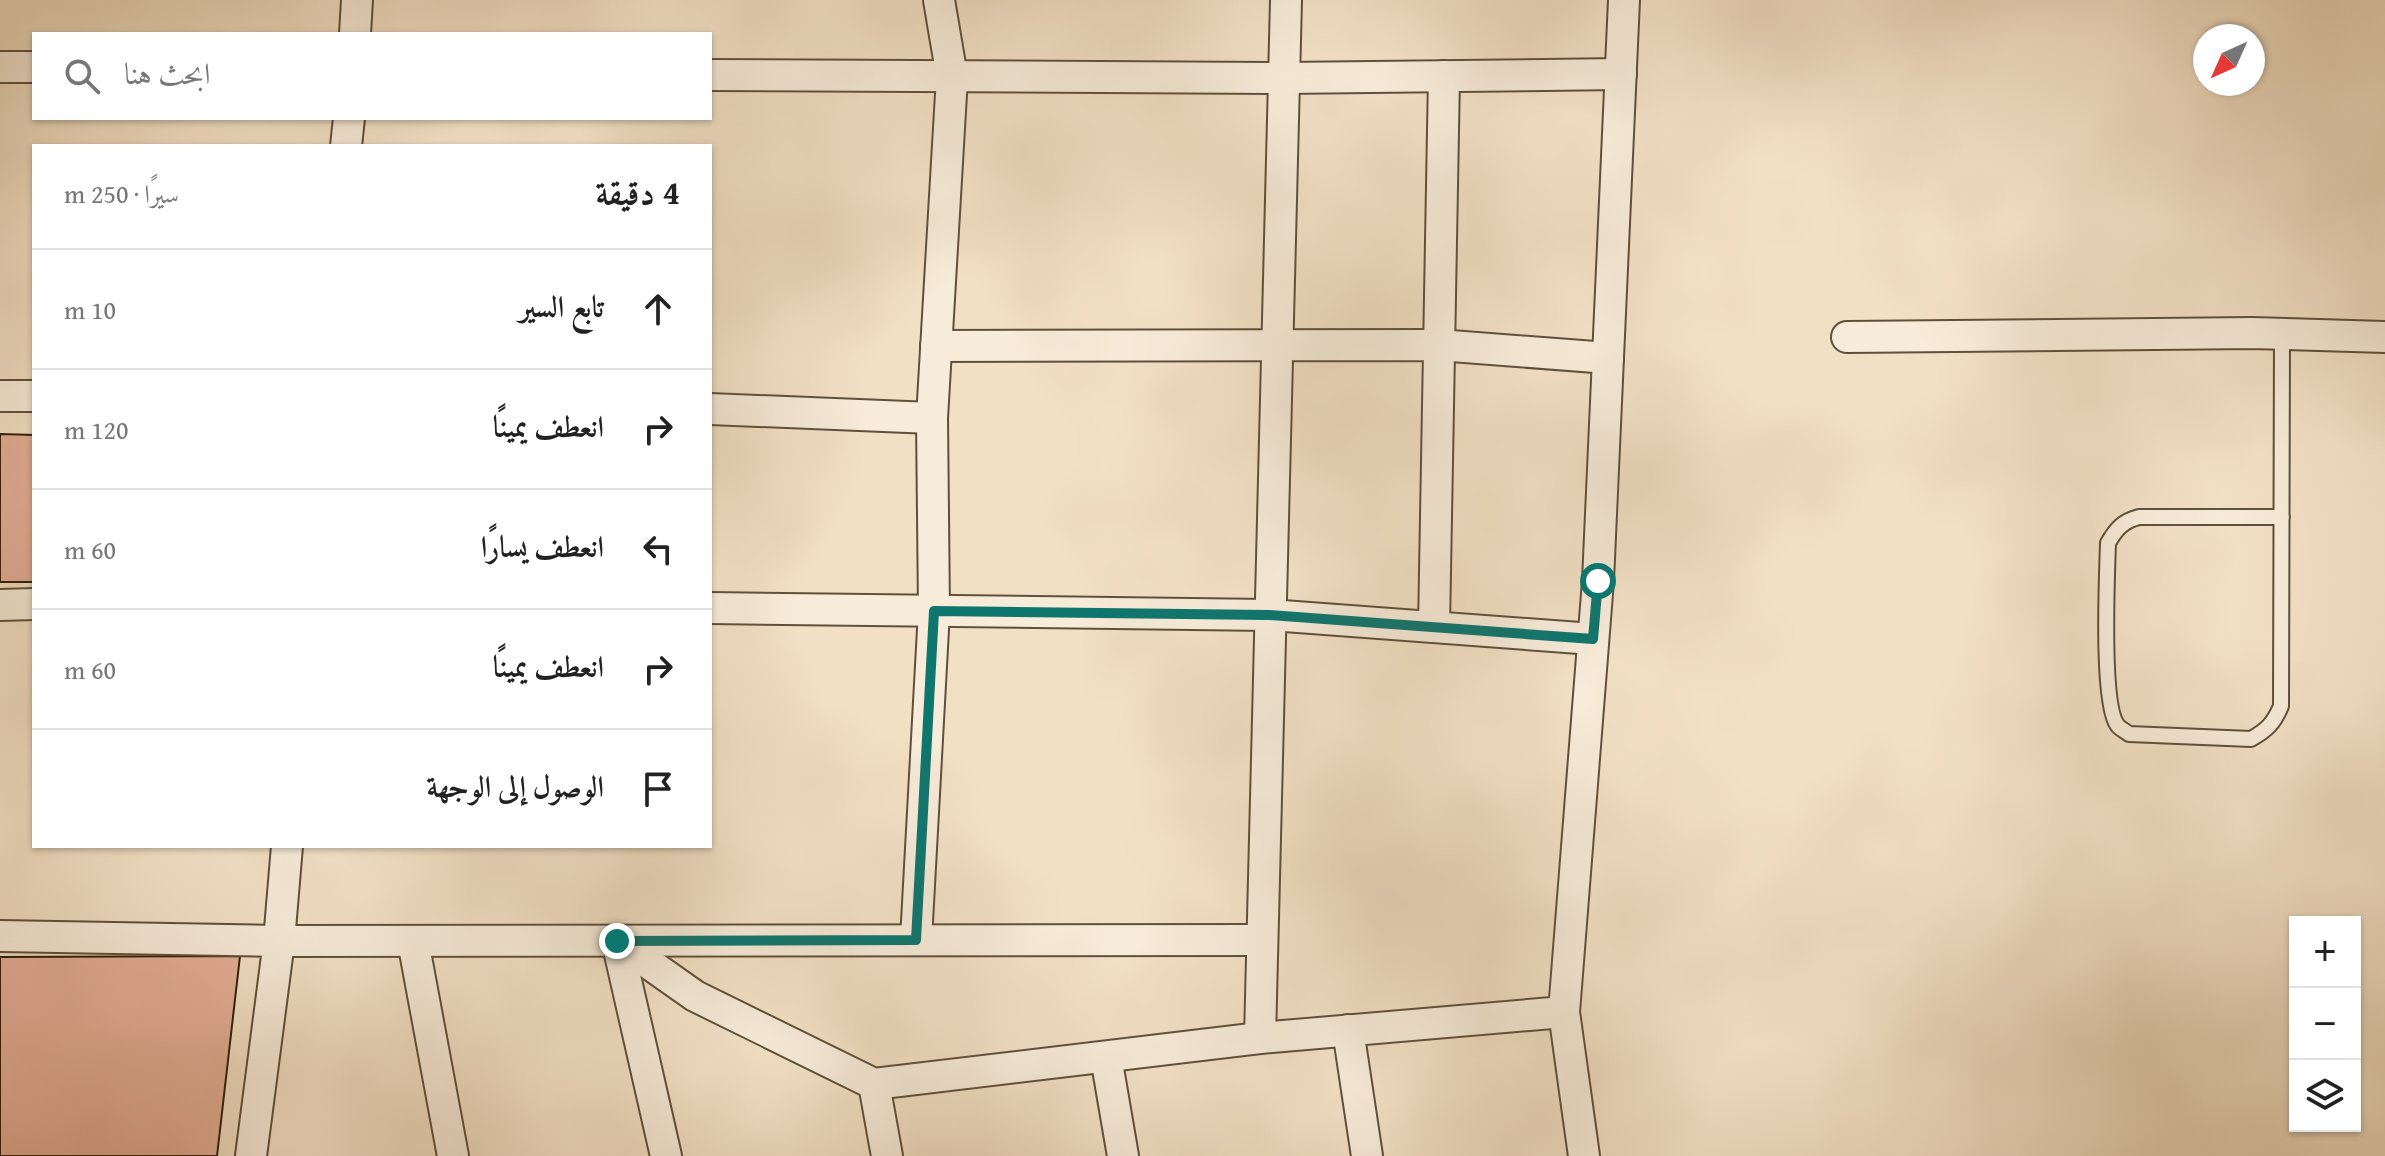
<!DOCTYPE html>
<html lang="ar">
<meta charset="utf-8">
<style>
body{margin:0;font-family:"Gentium Book Plus",Amiri,serif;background:#f2f2f2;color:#222;direction:rtl}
.controls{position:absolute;right:24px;bottom:24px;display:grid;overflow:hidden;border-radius:0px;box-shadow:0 2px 6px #0004}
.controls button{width:72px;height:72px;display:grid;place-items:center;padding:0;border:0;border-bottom:2px solid #e0e0e0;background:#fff;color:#222;font:40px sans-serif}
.compass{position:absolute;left:2193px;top:24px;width:72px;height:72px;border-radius:50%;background:#fff;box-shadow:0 2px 6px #0004;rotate:225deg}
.stop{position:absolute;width:24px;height:24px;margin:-18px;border:6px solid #0f766e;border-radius:50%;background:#fff}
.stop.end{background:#0f766e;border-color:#fff;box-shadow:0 2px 8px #0008}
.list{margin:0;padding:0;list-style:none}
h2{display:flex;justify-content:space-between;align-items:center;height:104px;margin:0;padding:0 32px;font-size:34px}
h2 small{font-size:26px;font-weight:400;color:#767676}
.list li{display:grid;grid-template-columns:52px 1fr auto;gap:24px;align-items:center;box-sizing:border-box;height:120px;padding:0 32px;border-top:2px solid #e0e0e0}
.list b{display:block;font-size:30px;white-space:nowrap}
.list em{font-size:26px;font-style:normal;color:#767676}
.icon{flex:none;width:44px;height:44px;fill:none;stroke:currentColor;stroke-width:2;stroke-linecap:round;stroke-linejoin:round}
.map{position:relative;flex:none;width:2385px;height:1156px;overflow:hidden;direction:ltr}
.search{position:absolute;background:#fff;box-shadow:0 2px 6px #0004;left:32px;top:32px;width:680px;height:88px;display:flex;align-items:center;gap:20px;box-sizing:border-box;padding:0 28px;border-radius:0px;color:#767676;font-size:30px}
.panel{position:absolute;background:#fff;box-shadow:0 2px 6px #0004;left:32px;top:144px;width:680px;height:704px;border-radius:0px;direction:rtl}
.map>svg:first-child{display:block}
.building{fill:#e3ae96;stroke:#2e200d;stroke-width:2}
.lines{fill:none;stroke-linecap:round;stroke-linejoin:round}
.service-casing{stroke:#5f503b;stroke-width:18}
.minor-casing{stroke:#5f503b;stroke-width:34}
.service{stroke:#f7ebd9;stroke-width:14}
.minor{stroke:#f7ebd9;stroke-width:30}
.route{stroke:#0f766e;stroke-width:10}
</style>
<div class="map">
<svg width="2385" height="1156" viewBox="0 0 2385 1156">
<rect width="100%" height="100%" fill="#f2e0c5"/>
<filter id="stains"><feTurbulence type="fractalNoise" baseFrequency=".0025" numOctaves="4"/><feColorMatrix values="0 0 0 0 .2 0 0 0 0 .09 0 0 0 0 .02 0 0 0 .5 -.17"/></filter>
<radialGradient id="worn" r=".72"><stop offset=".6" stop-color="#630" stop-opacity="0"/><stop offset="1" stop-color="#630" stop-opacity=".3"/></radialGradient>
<g class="building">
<path d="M0,434L34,435V582H0Z"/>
<path d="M240,956L217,1156H0V957Z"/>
</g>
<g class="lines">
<defs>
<path id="service" d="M2282,517H2139C2123,521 2116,529 2108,543C2107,575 2101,706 2118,726C2121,729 2125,731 2129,734L2251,739C2267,730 2274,723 2281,706L2282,334"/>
<g id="minor">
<path d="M355,34L357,0"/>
<path d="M0,67H34"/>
<path d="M710,75L1284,78L1621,74"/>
<path d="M346,146L349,118"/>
<path d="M1847,337L2252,333L2385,337"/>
<path d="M936,346L1438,345L1608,358"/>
<path d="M0,396H34"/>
<path d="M710,409L932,418L952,77L939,0"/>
<path d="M0,605L34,604"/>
<path d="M710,608L1269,615L1593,639"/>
<path d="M1434,627L1444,76"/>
<path d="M287,846L279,941L1262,940"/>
<path d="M0,936L279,941L251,1156"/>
<path d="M916,940L934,611L932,418"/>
<path d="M413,941L453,1156"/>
<path d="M617,941L695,996L874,1084L1260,1038L1564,1012"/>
<path d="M617,941L666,1156"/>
<path d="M1348,1030L1367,1156"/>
<path d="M1260,1038L1286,0"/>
<path d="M1106,1057L1123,1156"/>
<path d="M874,1084L887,1156"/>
<path d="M1584,1156L1564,1012L1598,581L1624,0"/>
</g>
</defs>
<use href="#service" class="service-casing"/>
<use href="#minor" class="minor-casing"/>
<use href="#service" class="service"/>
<use href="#minor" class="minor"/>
</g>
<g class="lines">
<path class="route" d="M617,941L916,940L934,611L1269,615L1593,639L1598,581"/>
</g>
<rect width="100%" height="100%" filter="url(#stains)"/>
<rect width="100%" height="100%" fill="url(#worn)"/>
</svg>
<div class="controls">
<button>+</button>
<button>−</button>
<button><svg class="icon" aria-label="layers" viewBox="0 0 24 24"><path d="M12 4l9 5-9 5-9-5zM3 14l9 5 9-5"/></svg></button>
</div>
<svg class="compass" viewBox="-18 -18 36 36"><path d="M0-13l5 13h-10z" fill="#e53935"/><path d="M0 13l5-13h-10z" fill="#767676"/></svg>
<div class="stop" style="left:1598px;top:581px"></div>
<div class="stop end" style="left:617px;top:941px"></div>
<div class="search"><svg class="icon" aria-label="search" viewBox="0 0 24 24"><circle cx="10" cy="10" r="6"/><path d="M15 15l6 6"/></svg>ابحث هنا</div>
<section class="panel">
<h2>4 دقيقة<small>سيرًا · 250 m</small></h2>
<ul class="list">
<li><svg class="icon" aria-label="ahead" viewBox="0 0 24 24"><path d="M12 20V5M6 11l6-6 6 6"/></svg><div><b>تابع السير</b></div><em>10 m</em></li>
<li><svg class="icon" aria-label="right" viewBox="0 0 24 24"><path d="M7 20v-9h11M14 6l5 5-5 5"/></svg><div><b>انعطف يمينًا</b></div><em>120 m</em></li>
<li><svg class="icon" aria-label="left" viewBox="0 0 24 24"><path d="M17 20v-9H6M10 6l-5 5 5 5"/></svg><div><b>انعطف يسارًا</b></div><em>60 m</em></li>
<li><svg class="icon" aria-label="right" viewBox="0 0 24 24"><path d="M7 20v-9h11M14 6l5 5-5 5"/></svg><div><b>انعطف يمينًا</b></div><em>60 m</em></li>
<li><svg class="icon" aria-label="arrive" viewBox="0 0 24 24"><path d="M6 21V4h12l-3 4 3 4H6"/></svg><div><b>الوصول إلى الوجهة</b></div></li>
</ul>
</section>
</div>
